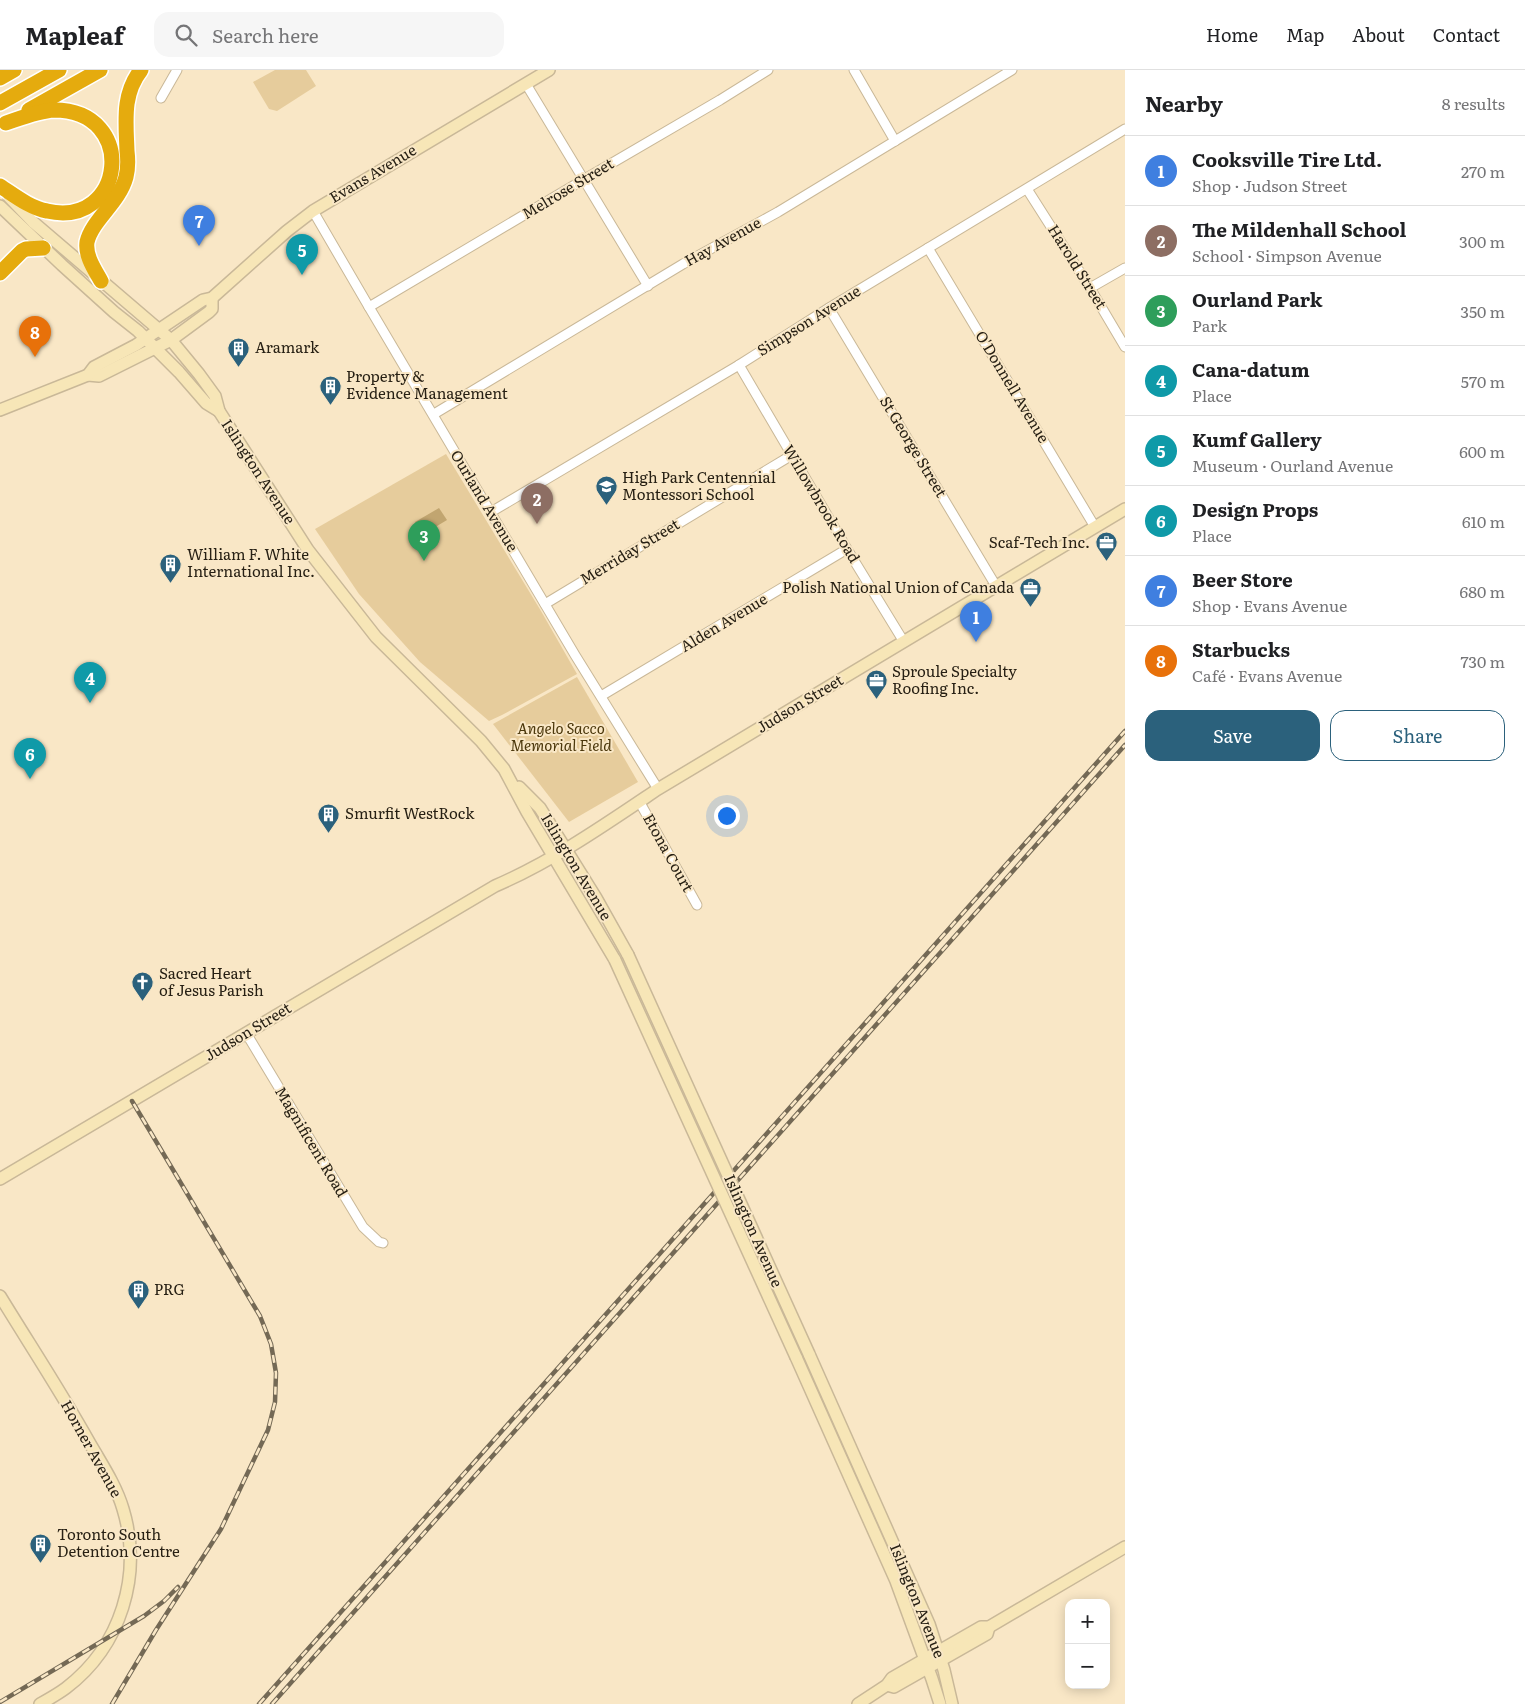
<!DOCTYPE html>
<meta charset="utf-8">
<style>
body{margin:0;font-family:Literata,serif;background:#f6f6f6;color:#202124}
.controls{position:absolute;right:15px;bottom:15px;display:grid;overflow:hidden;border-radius:10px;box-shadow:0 2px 12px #0003}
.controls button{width:45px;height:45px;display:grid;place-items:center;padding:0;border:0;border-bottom:1px solid #e0e0e0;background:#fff;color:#202124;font:25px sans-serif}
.you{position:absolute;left:726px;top:745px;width:18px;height:18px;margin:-12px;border:4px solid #fff;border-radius:50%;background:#1a73e8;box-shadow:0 0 0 8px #1a73e833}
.badge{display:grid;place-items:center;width:32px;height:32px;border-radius:50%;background:#2b617c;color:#fff;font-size:16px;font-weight:700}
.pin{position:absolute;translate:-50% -41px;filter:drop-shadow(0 1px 2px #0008)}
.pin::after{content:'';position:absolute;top:26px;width:18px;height:15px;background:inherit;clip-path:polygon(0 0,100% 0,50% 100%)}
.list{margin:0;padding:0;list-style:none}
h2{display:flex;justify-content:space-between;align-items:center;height:65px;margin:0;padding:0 20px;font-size:21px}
h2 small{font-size:16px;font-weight:400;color:#757577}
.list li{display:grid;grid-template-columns:32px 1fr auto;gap:15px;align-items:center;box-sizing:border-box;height:70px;padding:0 20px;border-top:1px solid #e0e0e0}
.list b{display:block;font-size:19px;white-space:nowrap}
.list p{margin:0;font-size:16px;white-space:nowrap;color:#757577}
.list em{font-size:16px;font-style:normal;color:#757577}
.actions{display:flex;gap:10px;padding:15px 20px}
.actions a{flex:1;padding:11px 0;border:1px solid #2b617c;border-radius:15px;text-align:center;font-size:18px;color:#2b617c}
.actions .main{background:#2b617c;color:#fff}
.icon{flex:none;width:28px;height:28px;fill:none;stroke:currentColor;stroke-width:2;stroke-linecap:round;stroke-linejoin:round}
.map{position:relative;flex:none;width:1125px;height:1634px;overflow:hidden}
header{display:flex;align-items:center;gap:30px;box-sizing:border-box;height:70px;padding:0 25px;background:#fff;border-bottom:1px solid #e0e0e0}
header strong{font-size:24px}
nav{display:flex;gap:28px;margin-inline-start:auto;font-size:18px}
.search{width:350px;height:45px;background:#f6f6f6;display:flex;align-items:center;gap:12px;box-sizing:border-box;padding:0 18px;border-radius:15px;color:#757577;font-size:19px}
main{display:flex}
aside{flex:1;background:#fff}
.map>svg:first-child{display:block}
.green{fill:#e6cc9c}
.water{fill:#c1a570}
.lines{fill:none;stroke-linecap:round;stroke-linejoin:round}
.street-casing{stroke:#c9b898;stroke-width:11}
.secondary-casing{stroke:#c9b898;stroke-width:14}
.highway-casing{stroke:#fff;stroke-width:18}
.street{stroke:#fff;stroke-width:9}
.secondary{stroke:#f7e6b7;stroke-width:11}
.highway{stroke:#e5ab0e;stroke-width:15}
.rail-casing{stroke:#746955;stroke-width:4.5}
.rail{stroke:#f9e7c6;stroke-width:2.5;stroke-dasharray:8;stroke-linecap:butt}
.secondary-bridge-casing{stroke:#c9b898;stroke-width:14;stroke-linecap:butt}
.secondary-bridge{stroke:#f7e6b7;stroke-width:11}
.labels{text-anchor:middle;stroke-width:4;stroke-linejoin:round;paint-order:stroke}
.street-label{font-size:15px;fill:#272014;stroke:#f9e7c6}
.poi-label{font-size:15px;fill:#272014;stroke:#f9e7c6;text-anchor:start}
.park-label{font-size:15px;font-style:italic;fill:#4b370b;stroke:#f9e7c6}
</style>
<header>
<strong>Mapleaf</strong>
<div class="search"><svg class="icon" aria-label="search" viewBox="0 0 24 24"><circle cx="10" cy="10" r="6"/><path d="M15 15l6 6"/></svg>Search here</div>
<nav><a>Home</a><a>Map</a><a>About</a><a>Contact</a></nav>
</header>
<main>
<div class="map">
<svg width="1125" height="1634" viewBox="0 0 1125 1634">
<rect width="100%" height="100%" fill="#f9e7c6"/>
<g class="green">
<path d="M275,0H306L316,16L277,41L269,39L253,12Z"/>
<path d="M446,384L541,541L577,604L502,645L489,651L420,592L359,524L315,459Z"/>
<path d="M577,607L638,712L569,752L493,654Z"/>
</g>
<path class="water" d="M439,438L447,450L422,465L415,452Z"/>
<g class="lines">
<defs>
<g id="street">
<path d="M854,0L895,71"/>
<path d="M526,14L648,216"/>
<path d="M161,28L177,0"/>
<path d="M1027,119L1090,218L1125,277"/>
<path d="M313,141L369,237L575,585L658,719"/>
<path d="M928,178L1095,457"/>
<path d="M1090,218L1125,198"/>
<path d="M369,237L583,110L720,30L768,0"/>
<path d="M829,238L996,516"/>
<path d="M739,295L847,479L904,572"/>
<path d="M434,344L683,194L778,142L1012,0"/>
<path d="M491,442L739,295L829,238L1125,59"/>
<path d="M545,534L792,385"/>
<path d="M601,626L847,479"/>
<path d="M639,731L697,835"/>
<path d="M246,963L363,1157L379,1172L383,1173"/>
</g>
<g id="secondary">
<path d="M9,127L33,152L171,270L199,304L215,326L219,341L308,480L376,567L481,671L504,699L527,742L615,890"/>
<path d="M0,136L62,195L114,242L138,261L179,302L206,333L219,341"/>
<path d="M88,305L99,306L171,270L209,242L212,239V228"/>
<path d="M0,340L88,305L94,297L136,275L203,230L212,228L287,161L313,141L549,0"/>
<path d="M519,717L540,738L596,828L628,885"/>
<path d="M0,1109L495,816C553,791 606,754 658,719L1125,439"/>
<path d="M0,1226C30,1275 61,1322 89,1372C101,1393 116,1415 123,1439C143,1505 121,1576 66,1618C58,1624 49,1629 40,1634"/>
<path d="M809,1284L929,1554L944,1600L952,1634"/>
<path d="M796,1287L896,1511L932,1609L940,1634"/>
<path d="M887,1615L894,1617L987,1564L989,1557"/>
<path d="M858,1634L887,1615L892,1608L981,1557H989L1125,1477"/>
</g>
<g id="highway">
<path d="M0,8L14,0"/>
<path d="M0,33L59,0"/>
<path d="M29,40L100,0"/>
<path d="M0,116C14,125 30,138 47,141C125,159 139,40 54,40C38,41 21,48 6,53"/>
<path d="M0,203L22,181L26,179L43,178"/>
<path d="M101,211C95,200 85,186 87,172C92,150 119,133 126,107C128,99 128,89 127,81C126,52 122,24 141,0"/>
</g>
</defs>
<use href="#street" class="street-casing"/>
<use href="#secondary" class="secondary-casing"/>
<use href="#highway" class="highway-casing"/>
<use href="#street" class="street"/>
<use href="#secondary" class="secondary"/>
<use href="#highway" class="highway"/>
<defs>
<g id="rail">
<path d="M0,1632L144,1546L164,1531L178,1517"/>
<path d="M112,1634L156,1560L221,1459L268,1360L275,1332L276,1303L271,1274L260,1246L132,1031"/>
<path d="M259,1634L1125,661"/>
<path d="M272,1634L1125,675"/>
</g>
</defs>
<use href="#rail" class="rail-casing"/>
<use href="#rail" class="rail"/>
<defs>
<g id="secondary-bridge">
<path d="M628,885L809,1284"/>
<path d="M615,890L796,1287"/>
</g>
</defs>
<use href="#secondary-bridge" class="secondary-bridge-casing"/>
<use href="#secondary-bridge" class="secondary-bridge"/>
</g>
<defs>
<symbol id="building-pin" viewBox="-11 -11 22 30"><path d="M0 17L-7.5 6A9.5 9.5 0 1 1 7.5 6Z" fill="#2b617c" stroke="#f9e7c6"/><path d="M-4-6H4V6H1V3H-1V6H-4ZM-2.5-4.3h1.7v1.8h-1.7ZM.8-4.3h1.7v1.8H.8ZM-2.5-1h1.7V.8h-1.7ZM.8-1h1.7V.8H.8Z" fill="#fff"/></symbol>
<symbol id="school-pin" viewBox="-11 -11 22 30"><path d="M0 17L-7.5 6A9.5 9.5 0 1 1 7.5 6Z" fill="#2b617c" stroke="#f9e7c6"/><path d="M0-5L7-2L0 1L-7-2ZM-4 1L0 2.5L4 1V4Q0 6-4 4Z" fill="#fff"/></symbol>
<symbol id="office-pin" viewBox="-11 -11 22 30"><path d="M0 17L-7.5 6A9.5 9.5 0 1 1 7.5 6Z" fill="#2b617c" stroke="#f9e7c6"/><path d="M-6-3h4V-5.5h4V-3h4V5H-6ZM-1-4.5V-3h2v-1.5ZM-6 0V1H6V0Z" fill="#fff"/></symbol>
<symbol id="church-pin" viewBox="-11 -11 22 30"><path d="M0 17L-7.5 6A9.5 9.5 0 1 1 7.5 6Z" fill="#2b617c" stroke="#f9e7c6"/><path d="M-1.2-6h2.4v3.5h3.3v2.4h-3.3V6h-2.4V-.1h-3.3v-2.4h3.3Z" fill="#fff"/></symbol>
</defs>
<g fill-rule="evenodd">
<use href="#building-pin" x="226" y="266" width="25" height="34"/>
<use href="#building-pin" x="318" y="304" width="25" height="34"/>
<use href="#school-pin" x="594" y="404" width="25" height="34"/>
<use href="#office-pin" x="1094" y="460" width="25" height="34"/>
<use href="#building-pin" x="158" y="482" width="25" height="34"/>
<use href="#office-pin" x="1018" y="506" width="25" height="34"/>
<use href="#office-pin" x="864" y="598" width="25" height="34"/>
<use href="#building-pin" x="316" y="732" width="25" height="34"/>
<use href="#church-pin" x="130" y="900" width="25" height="34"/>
<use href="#building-pin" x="126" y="1208" width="25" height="34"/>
<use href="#building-pin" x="28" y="1462" width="25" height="34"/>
</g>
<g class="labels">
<g class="street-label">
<text transform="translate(373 104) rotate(-31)" y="5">Evans Avenue</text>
<text transform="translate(568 119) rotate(-31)" y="5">Melrose Street</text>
<text transform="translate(723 172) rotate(-29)" y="5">Hay Avenue</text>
<text transform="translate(1077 197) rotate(58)" y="5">Harold Street</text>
<text transform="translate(809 251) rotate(-32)" y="5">Simpson Avenue</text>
<text transform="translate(1012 317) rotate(59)" y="5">O'Donnell Avenue</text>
<text transform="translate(913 377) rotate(59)" y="5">St George Street</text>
<text transform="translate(258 402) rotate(57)" y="5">Islington Avenue</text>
<text transform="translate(484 431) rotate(59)" y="5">Ourland Avenue</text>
<text transform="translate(821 434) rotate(59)" y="5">Willowbrook Road</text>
<text transform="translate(630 482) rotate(-31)" y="5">Merriday Street</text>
<text transform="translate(724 553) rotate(-31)" y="5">Alden Avenue</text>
<text transform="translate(800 634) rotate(-31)" y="5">Judson Street</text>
<text transform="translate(668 783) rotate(61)" y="5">Etona Court</text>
<text transform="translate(576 797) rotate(59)" y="5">Islington Avenue</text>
<text transform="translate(248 962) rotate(-31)" y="5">Judson Street</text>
<text transform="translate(311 1072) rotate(59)" y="5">Magnificent Road</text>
<text transform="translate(753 1161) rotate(66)" y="5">Islington Avenue</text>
<text transform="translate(91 1379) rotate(61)" y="5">Horner Avenue</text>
<text transform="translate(917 1531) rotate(68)" y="5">Islington Avenue</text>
</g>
<g class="poi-label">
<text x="255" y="283">Aramark</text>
<text x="346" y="312">Property &amp;<tspan x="346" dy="17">Evidence Management</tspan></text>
<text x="622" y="413">High Park Centennial<tspan x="622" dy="17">Montessori School</tspan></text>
<text x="1090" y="478" text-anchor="end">Scaf-Tech Inc.</text>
<text x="187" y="490">William F. White<tspan x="187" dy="17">International Inc.</tspan></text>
<text x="1014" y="523" text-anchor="end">Polish National Union of Canada</text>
<text x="892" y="607">Sproule Specialty<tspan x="892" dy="17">Roofing Inc.</tspan></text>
<text x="345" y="749">Smurfit WestRock</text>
<text x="159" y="909">Sacred Heart<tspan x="159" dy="17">of Jesus Parish</tspan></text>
<text x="154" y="1225">PRG</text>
<text x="57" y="1470">Toronto South<tspan x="57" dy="17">Detention Centre</tspan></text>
</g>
<g class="park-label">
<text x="561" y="664">Angelo Sacco<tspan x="561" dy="17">Memorial Field</tspan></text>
</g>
</g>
</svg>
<div class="controls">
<button>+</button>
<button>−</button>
</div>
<div class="you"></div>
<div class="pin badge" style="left:976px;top:572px;background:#3f7fe0">1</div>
<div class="pin badge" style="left:537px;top:454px;background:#8d6e63">2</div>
<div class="pin badge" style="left:424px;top:491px;background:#2e9e5b">3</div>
<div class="pin badge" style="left:90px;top:633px;background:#0f9aa8">4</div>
<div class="pin badge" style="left:302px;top:205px;background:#0f9aa8">5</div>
<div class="pin badge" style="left:30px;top:709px;background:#0f9aa8">6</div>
<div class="pin badge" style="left:199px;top:176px;background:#3f7fe0">7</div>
<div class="pin badge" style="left:35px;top:287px;background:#e8710a">8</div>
</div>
<aside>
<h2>Nearby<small>8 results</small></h2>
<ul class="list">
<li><span class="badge" style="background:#3f7fe0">1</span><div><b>Cooksville Tire Ltd.</b><p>Shop · Judson Street</p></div><em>270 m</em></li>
<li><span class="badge" style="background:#8d6e63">2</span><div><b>The Mildenhall School</b><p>School · Simpson Avenue</p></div><em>300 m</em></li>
<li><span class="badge" style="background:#2e9e5b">3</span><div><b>Ourland Park</b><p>Park</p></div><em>350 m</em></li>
<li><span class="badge" style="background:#0f9aa8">4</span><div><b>Cana-datum</b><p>Place</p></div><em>570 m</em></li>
<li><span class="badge" style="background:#0f9aa8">5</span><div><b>Kumf Gallery</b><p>Museum · Ourland Avenue</p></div><em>600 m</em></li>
<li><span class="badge" style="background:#0f9aa8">6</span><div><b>Design Props</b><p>Place</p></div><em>610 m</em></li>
<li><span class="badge" style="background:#3f7fe0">7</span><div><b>Beer Store</b><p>Shop · Evans Avenue</p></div><em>680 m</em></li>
<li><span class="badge" style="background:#e8710a">8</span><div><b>Starbucks</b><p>Café · Evans Avenue</p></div><em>730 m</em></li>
</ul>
<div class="actions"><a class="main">Save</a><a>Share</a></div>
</aside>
</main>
